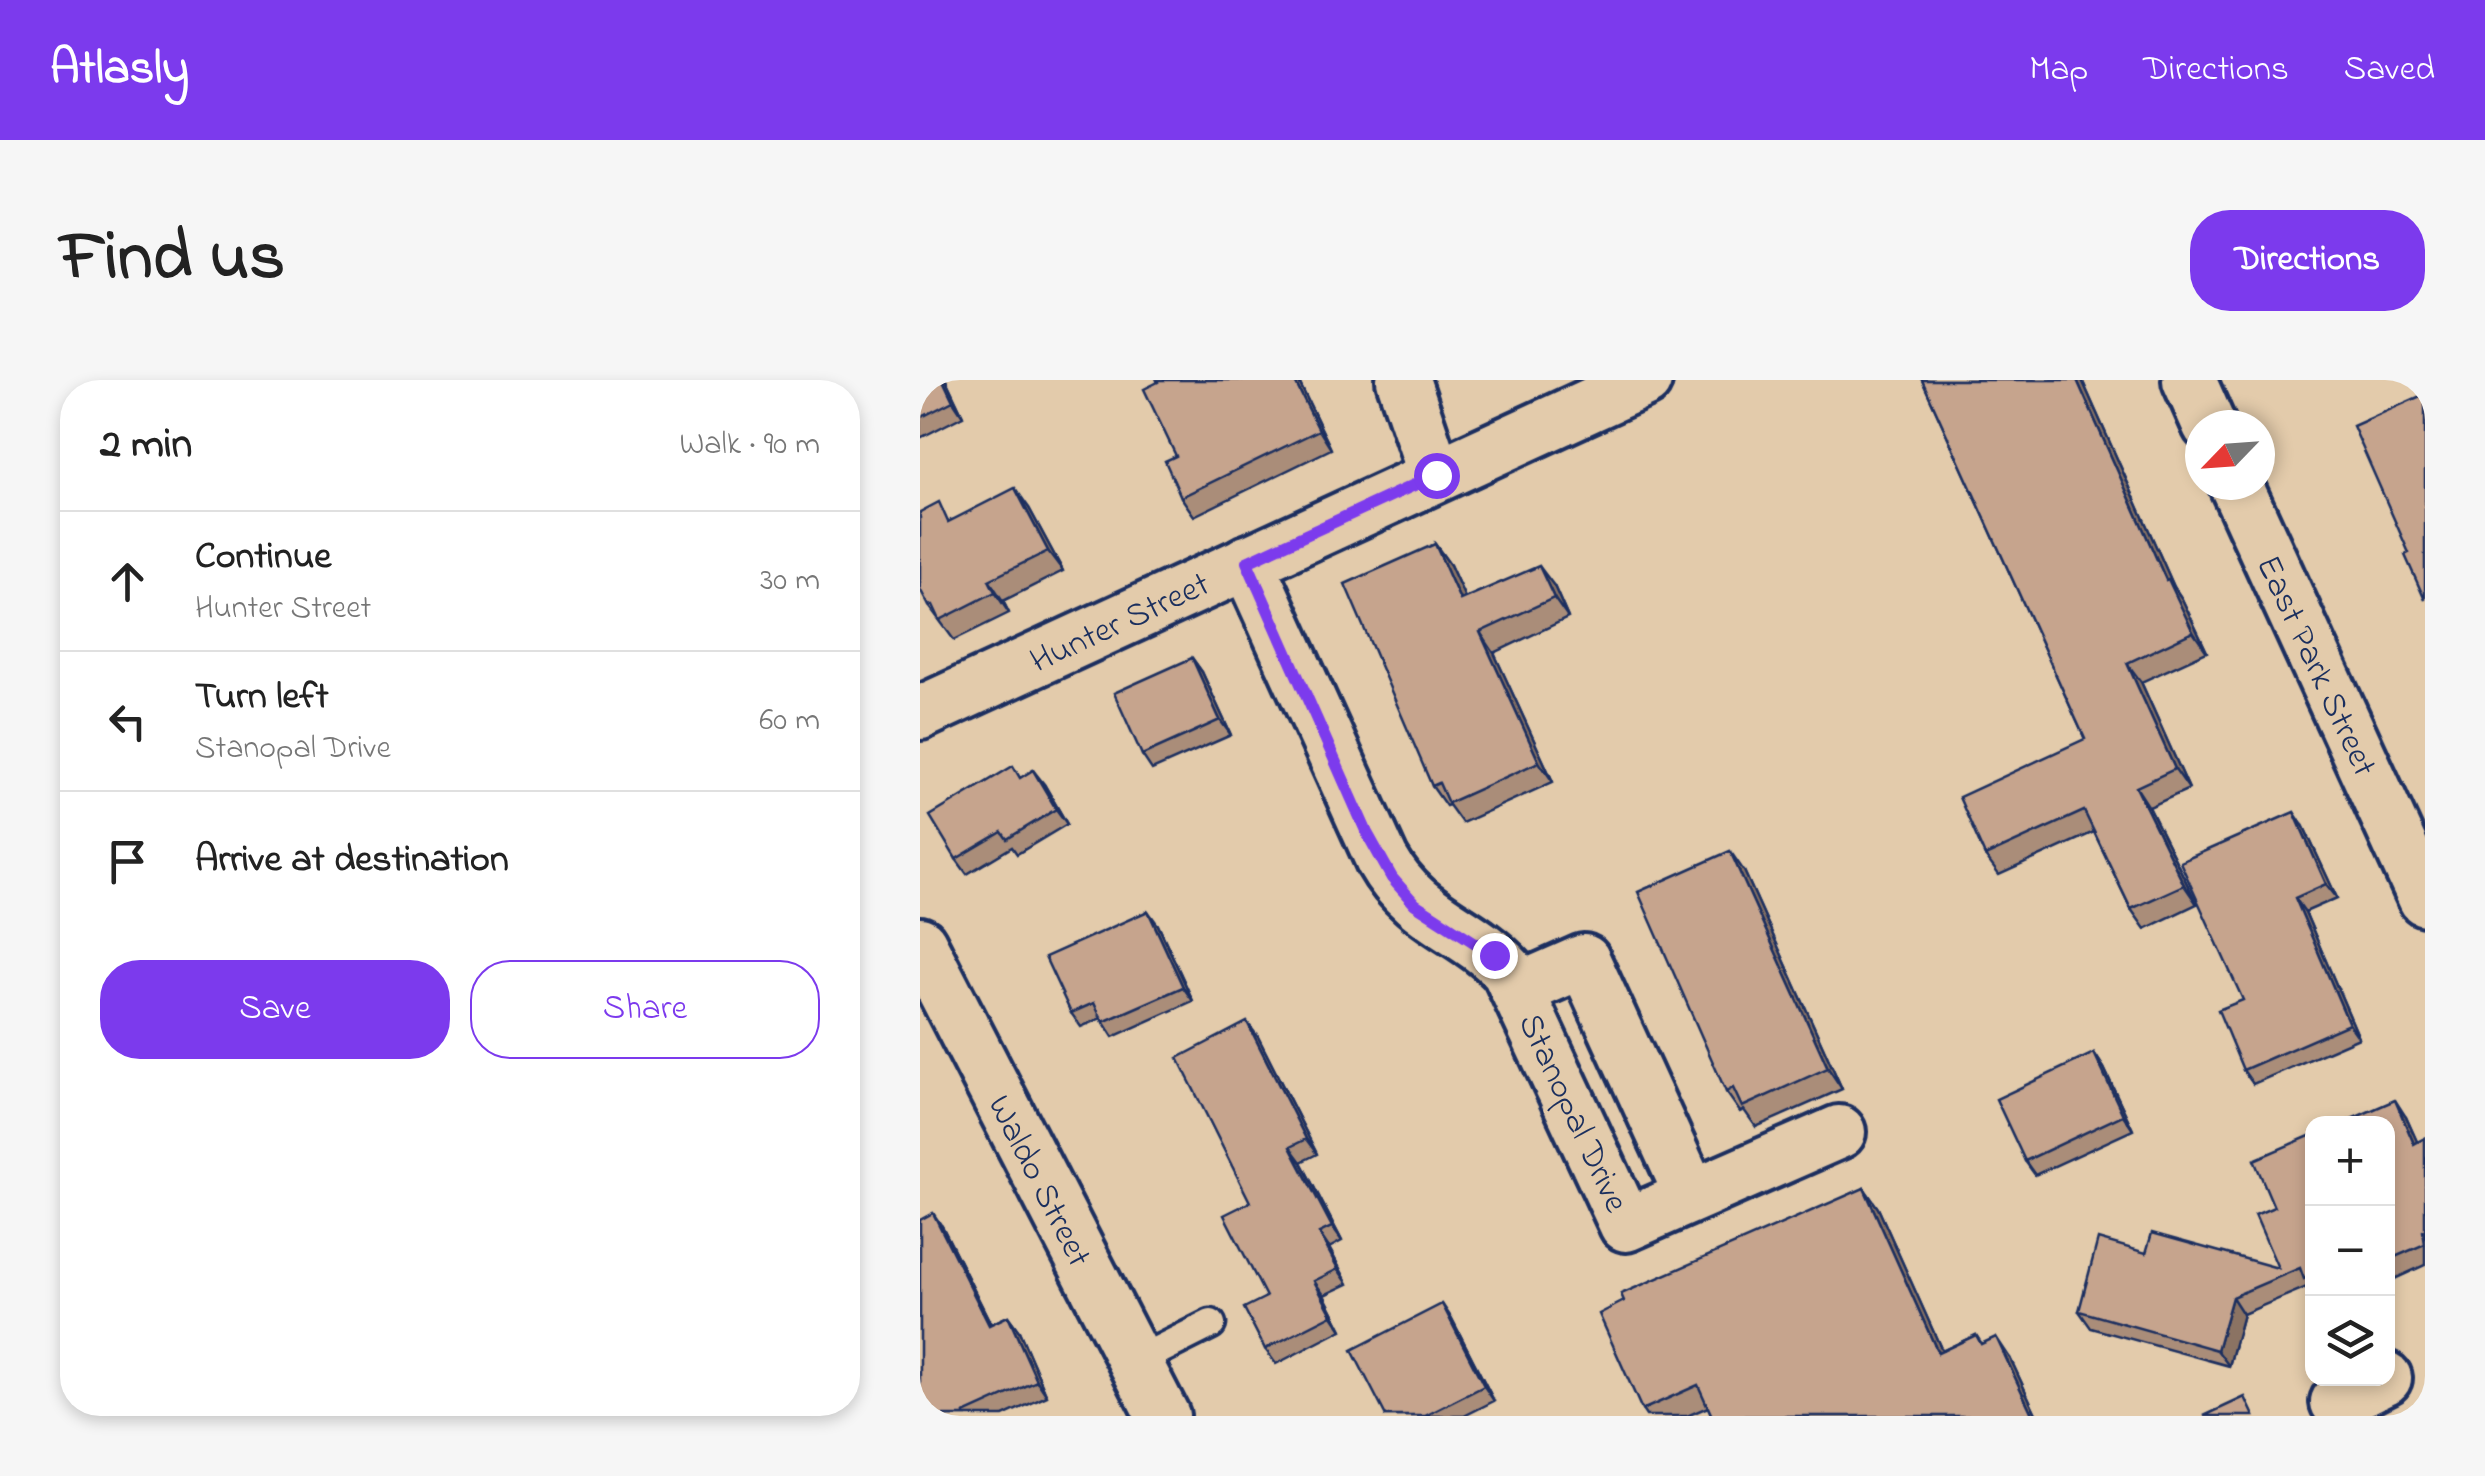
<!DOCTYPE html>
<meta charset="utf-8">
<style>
body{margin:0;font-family:"Indie Flower",sans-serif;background:#f6f6f6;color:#222}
.controls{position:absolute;right:30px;bottom:30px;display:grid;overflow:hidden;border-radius:20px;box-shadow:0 5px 15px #0003}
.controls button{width:90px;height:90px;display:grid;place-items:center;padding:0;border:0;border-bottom:2px solid #e0e0e0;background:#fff;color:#222;font:50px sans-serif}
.compass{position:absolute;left:1265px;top:30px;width:90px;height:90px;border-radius:50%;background:#fff;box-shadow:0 5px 15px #0003;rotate:245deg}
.stop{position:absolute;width:30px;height:30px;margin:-22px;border:8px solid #7c3aed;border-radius:50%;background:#fff}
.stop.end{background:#7c3aed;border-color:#fff;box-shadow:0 2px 10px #0008}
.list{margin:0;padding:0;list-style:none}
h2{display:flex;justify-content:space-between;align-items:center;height:130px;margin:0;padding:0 40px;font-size:42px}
h2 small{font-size:32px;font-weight:400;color:#767676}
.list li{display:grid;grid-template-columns:65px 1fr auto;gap:30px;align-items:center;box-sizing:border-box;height:140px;padding:0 40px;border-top:2px solid #e0e0e0}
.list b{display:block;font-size:38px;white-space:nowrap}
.list p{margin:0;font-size:32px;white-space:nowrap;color:#767676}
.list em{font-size:32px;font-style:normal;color:#767676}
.actions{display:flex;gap:20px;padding:30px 40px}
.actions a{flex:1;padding:22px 0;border:2px solid #7c3aed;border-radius:40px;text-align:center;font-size:35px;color:#7c3aed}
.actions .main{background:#7c3aed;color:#fff}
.icon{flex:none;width:55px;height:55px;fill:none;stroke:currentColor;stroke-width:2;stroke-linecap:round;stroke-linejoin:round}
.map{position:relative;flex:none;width:1505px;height:1036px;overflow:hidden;border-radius:40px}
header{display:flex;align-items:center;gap:60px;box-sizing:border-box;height:140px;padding:0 50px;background:#7c3aed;color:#fff}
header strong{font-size:48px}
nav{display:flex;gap:55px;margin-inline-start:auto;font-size:35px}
.intro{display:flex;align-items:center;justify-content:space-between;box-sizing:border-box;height:240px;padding:0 60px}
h1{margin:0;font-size:70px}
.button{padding:25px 45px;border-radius:40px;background:#7c3aed;color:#fff;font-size:35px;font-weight:700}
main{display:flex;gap:60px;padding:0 60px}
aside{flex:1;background:#fff;border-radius:40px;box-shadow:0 5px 15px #0003}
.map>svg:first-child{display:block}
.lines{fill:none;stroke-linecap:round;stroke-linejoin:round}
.service-casing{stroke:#1b2f5e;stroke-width:35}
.minor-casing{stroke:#1b2f5e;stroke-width:60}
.service{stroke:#e3cbab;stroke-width:28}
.minor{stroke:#e3cbab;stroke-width:52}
.wall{fill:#aa8d79;stroke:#1b2f5e;stroke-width:2.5}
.shaded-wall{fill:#8b7363;stroke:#1b2f5e;stroke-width:2.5}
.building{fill:#c6a48d;stroke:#1b2f5e;stroke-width:2.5}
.route{stroke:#7c3aed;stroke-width:12}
.labels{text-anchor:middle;stroke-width:8;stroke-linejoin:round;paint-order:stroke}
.street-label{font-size:35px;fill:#1b2f5e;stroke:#e3cbab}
</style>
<header>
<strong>Atlasly</strong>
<nav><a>Map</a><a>Directions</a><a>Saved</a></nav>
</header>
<div class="intro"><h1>Find us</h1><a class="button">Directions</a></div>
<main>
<aside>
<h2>2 min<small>Walk · 90 m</small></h2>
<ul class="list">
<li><svg class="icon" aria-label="ahead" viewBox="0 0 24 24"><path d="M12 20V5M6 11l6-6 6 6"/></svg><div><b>Continue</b><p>Hunter Street</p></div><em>30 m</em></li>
<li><svg class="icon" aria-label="left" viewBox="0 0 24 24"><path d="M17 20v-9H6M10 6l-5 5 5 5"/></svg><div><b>Turn left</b><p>Stanopal Drive</p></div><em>60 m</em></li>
<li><svg class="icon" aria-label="arrive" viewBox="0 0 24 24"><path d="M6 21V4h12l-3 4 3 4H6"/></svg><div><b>Arrive at destination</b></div></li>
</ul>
<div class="actions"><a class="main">Save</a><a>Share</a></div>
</aside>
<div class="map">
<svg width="1505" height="1036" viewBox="0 0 1505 1036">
<rect width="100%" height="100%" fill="#e3cbab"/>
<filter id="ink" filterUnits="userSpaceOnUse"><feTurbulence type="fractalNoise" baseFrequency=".01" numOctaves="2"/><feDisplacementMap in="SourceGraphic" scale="20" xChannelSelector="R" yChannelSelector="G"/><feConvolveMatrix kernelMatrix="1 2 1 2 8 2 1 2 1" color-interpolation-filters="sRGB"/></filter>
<g filter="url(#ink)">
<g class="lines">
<defs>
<path id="service" d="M215,982L291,944"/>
<g id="minor">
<path d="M483,0L515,95"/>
<path d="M1269,0L1289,45"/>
<path d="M1316,105L1505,519"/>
<path d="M327,182L462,480C495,539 546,546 588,591L706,845L919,752"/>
<path d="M0,333L725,0"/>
<path d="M0,564L243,1036"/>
<path d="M598,610L664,581L771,815"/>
<path d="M1417,1022L1465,998"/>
</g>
</defs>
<use href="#service" class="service-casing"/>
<use href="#minor" class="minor-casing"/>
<use href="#service" class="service"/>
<use href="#minor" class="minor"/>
</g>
<g class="wall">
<path d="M0,0H26L43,36L0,58Z"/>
<path d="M237,0H378L411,69L274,136L261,117L256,76Z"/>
<path d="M1002,0H1162L1254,207L1262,219L1287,272L1221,302L1269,409L1229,427L1277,524L1225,549L1211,529L1174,452L1079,495L1065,476L1165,359Z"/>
<path d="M109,128L143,191L83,221L89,233L34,260L9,226L31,140Z"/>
<path d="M515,164L530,185L545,218L634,206L648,238L574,273L633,402L542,443L529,425L526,426L512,406Z"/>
<path d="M272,278L282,292L311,355L232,390L222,375Z"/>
<path d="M101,398L124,404L147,444L97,474L92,467L47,494L36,479Z"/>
<path d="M1384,447L1417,518L1385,532L1439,658L1333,704L1323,690Z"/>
<path d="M824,491L922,709L836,747L824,730L820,732L806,712Z"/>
<path d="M238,545L273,621L193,657L181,638L161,647L151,633Z"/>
<path d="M338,657L397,774L381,782L422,861L409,868L428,904L404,915L422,950L356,984L345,969L346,917L330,822Z"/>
<path d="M1174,673L1184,688L1213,750L1115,795L1105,781Z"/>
<path d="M1486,737L1497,762L1505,758V885L1468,902V744Z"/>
<path d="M1392,755V912L1389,906L1323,934L1309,986L1171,948L1159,931L1226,873L1358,888L1354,827Z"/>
<path d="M944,808L958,828L1022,971L1056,955L1062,964L1090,978L1117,1036H792L788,1027L767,1036H726L722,1030Z"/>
<path d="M23,848L71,944L88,936L99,951L127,1016L83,1036H0Z"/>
<path d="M532,939L574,1021L544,1036H466Z"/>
</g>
<g class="shaded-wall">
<path d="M23,0H26L43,36L33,21Z"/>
<path d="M374,0H378L411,69L399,50Z"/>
<path d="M1157,0H1162L1254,207L1262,219L1287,272L1273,252L1246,200Z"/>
<path d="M95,108L109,128L143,191L128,171Z"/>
<path d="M515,164L530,185L555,240L540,220Z"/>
<path d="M619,186L634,206L648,238L634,218Z"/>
<path d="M69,200L83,221L89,233L75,212Z"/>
<path d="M560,252L574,273L633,402L619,382Z"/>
<path d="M272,278L282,292L311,355L300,340Z"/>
<path d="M1207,283L1221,302L1269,409L1255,389Z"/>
<path d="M113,390L124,404L147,444L136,429Z"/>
<path d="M1216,407L1229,427L1277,524L1264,505Z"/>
<path d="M1374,432L1384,447L1417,518L1406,504Z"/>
<path d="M810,471L824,491L922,709L908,688Z"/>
<path d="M1375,518L1385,532L1439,658L1429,644Z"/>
<path d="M228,531L238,545L273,621L263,607Z"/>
<path d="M327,642L338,657L397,774L386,759Z"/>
<path d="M1174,673L1184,688L1213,750L1203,735Z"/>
<path d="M1475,720L1486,737L1505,779L1494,764Z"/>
<path d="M370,767L381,782L422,861L412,847Z"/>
<path d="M944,808L958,828L1032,993L1018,973Z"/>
<path d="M13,833L23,848L79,960L69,945Z"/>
<path d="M399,853L409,868L428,904L418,889Z"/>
<path d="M394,901L404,915L422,950L412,935Z"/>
<path d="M1312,917L1323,934L1309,986L1297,970Z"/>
<path d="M522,924L532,939L574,1021L564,1006Z"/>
<path d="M88,936L99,951L127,1016L117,1001Z"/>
<path d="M1076,957L1090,978L1117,1036H1113Z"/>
</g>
<g class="building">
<path d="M0,0H23L33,21L0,38Z"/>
<path d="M237,0H374L399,50L261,117L245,81L256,76L224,9L238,2Z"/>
<path d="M1002,0H1157L1246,200L1248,199L1273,252L1207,283L1255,389L1216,407L1264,505L1211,529L1164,431L1065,476L1039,417L1165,359Z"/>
<path d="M1505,14V220L1485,175L1489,173L1433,46Z"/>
<path d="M95,108L128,171L69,200L75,212L20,240L13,225L9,226L0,209V132L19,122L28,142Z"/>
<path d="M515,164L540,220L619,186L634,218L560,252L619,382L528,423L519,403L512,406L425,204Z"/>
<path d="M272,278L300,340L222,375L194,313Z"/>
<path d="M93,386L100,398L113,390L136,429L87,459L82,452L36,479L10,436Z"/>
<path d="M1374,432L1406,504L1375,518L1429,644L1323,690L1298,630L1323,620L1260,482Z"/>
<path d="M810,471L908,688L822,727L813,708L806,712L718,512Z"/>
<path d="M228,531L263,607L183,642L174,623L151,633L125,577Z"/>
<path d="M327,642L386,759L370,767L412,847L399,853L418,889L394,901L412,935L345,969L324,928L346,917L304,835L330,822L258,678Z"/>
<path d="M1174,673L1203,735L1105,781L1076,719Z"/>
<path d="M1475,720L1494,764L1505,758V850L1503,851L1505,864L1468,880V744H1420Z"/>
<path d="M1392,755V895L1384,899L1380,888L1312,917L1297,970L1159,931L1178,859L1226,873L1232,853L1358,888L1335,835L1354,827L1334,780Z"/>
<path d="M944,808L1018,973L1056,955L1061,964L1076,957L1113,1036H792L778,1005L722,1030L679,934L704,921L701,914Z"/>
<path d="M13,833L69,945L88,936L117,1001L44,1034L45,1036H0V840Z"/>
<path d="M522,924L564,1006L505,1036H466L432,970Z"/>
<path d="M1325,1017L1334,1036H1284Z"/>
</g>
</g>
<g class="lines" filter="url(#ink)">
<path class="route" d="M516,95L327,182L447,453L472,498L495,524L574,575"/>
</g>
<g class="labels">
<g class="street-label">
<text transform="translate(199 241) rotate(-25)" y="12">Hunter Street</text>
<text transform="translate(1398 285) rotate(65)" y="12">East Park Street</text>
<text transform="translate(655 732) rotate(65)" y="12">Stanopal Drive</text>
<text transform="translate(121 800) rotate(63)" y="12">Waldo Street</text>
</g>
</g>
</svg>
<div class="controls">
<button>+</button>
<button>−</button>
<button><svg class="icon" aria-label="layers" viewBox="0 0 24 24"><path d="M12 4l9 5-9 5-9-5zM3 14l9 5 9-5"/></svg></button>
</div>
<svg class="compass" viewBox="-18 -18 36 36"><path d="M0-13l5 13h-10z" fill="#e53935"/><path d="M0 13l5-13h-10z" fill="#767676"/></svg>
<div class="stop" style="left:516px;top:95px"></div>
<div class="stop end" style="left:574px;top:575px"></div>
</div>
</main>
